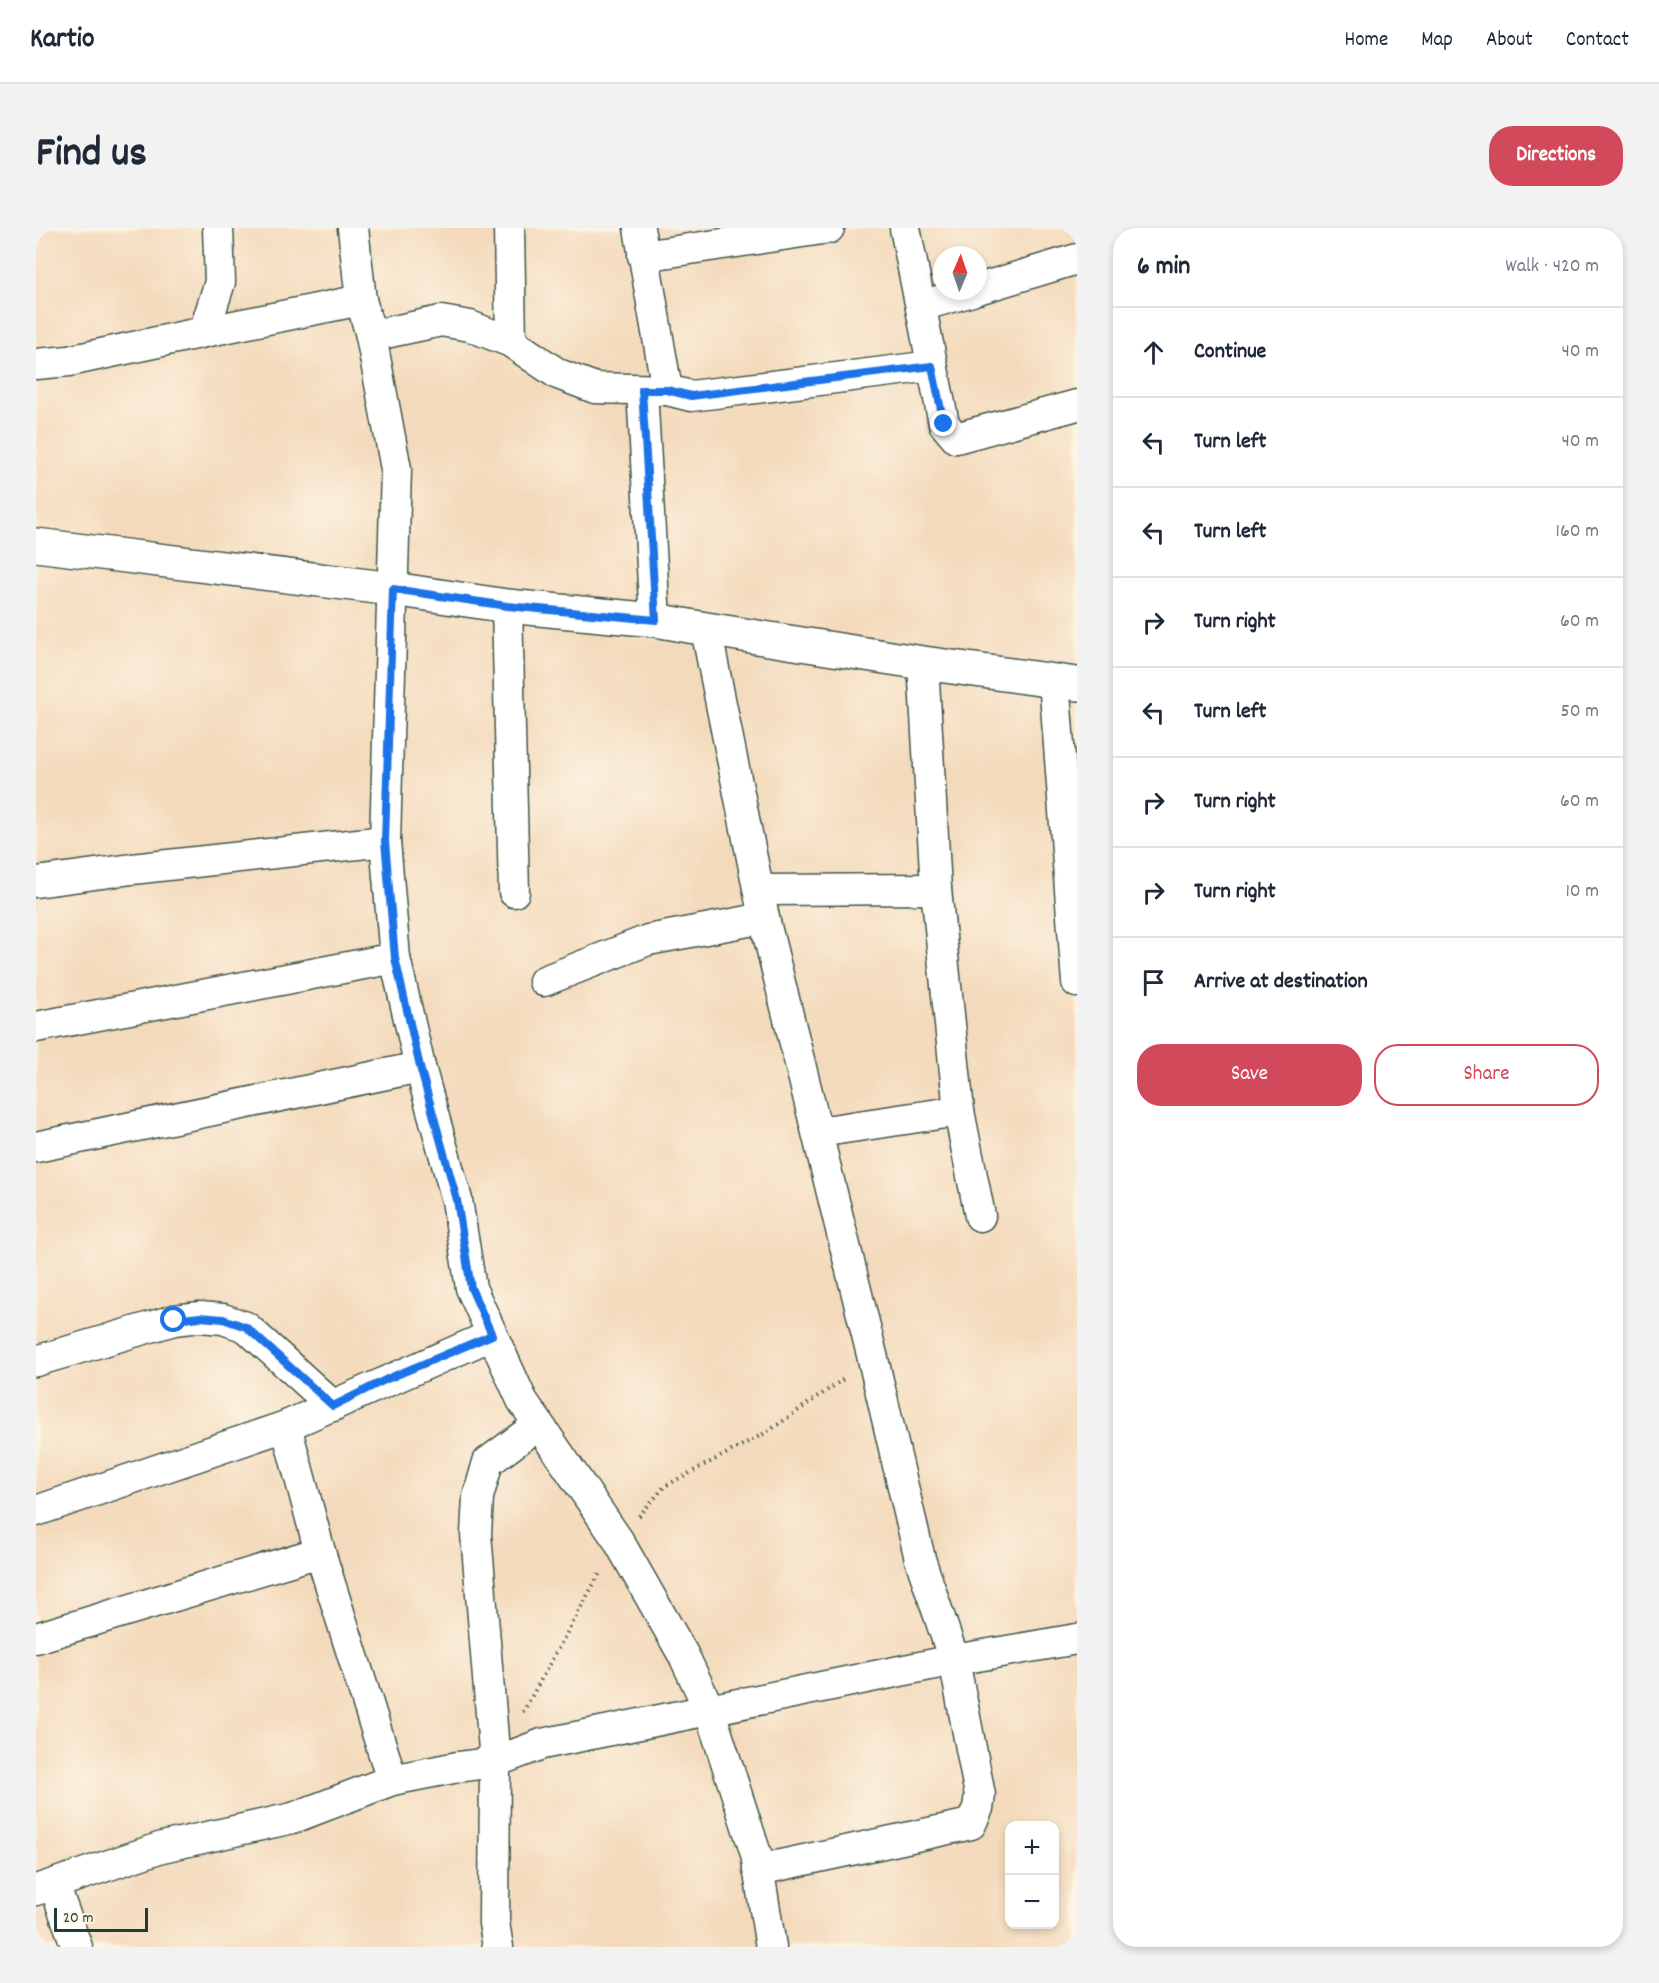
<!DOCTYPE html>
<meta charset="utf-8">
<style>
body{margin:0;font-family:Dekko,sans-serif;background:#f2f2f3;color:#1f2937}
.controls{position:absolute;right:18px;bottom:18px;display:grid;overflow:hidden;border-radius:12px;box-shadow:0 3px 9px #0003}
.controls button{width:54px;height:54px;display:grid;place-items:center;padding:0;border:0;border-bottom:2px solid #e0e1e3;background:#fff;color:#1f2937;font:30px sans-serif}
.compass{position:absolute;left:897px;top:18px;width:54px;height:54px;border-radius:50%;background:#fff;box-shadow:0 3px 9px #0003;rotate:2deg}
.scale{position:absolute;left:18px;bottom:15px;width:94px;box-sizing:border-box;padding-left:6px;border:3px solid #1f3d34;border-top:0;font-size:16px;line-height:21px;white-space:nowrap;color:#1f3d34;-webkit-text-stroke:4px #fcf5e5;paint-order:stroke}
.stop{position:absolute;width:18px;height:18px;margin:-14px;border:4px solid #1a73e8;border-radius:50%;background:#fff}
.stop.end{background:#1a73e8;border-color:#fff;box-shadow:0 2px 6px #0008}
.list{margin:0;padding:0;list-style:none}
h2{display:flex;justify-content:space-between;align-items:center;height:78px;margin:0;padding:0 24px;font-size:26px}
h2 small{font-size:20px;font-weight:400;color:#747a83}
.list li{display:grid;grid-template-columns:39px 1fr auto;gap:18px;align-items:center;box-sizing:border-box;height:90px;padding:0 24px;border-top:2px solid #e0e1e3}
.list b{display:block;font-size:22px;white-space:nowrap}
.list em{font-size:20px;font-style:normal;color:#747a83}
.actions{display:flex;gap:12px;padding:18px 24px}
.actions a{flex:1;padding:14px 0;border:2px solid #d1495b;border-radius:24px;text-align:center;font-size:21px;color:#d1495b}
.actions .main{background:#d1495b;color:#fff}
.icon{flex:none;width:33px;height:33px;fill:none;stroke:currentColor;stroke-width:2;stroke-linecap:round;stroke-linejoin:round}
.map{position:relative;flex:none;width:1041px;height:1719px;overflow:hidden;border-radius:24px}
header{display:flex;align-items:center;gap:36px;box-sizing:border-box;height:84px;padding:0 30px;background:#fff;border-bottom:2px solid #e0e1e3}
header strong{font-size:28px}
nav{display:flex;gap:33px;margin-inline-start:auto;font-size:21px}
.intro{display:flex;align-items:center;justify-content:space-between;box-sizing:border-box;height:144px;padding:0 36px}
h1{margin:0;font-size:42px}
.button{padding:15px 27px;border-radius:24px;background:#d1495b;color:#fff;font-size:21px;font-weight:700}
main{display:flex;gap:36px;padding:0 36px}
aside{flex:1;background:#fff;border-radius:24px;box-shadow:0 3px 9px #0003}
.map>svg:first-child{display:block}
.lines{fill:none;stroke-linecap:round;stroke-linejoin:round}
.minor-casing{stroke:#3f5548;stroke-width:33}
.tertiary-casing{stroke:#3f5548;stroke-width:36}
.path{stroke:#3f5548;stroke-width:4;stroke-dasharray:1.5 4.5;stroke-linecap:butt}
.minor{stroke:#fff;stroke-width:30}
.tertiary{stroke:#fff;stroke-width:33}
.route{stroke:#1a73e8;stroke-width:8}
</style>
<header>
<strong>Kartio</strong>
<nav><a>Home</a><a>Map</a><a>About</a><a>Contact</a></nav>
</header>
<div class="intro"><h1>Find us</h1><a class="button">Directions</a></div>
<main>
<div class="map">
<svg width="1041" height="1719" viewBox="0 0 1041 1719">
<rect width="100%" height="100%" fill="#fcf5e5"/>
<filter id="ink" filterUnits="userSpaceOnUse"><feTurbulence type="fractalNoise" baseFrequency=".0167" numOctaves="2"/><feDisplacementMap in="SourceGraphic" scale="12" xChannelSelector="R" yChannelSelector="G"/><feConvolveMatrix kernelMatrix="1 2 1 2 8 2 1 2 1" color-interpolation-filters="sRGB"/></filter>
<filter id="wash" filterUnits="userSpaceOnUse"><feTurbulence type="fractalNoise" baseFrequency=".008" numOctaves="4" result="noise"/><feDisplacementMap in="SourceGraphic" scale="24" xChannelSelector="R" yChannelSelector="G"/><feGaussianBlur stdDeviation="1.35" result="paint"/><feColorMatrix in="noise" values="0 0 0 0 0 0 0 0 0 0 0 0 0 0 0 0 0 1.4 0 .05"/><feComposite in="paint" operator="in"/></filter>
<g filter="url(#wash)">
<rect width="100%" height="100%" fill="#f4dabc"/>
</g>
<g filter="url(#ink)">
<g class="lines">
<defs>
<g id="minor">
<path d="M317,0L325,72L335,108L360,241L349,613L359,730L384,839L421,972L435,1060L486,1172L582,1312L648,1428L673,1481L720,1626L735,1719"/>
<path d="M473,0L475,114"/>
<path d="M603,0L631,162L655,168L896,138"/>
<path d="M869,0L908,196L920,210L1041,177"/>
<path d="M607,28L793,0"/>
<path d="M942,61L1041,31"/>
<path d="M885,78L936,63"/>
<path d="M168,104L325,72"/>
<path d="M335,108L405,93L434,98L475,114L522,146L559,160L631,162"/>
<path d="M0,136L33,133L168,104L184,54L182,0"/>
<path d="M606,162L619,392"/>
<path d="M471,378L478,664"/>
<path d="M670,401L728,690L837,1131L884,1331L918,1432L944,1567L942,1580L935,1596L722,1642"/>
<path d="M887,435L900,661L923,883L944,988"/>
<path d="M1018,452L1041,754"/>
<path d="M0,654L96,641L349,613"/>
<path d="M723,662L900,661"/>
<path d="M508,753L612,712L728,690"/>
<path d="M0,799L359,730"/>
<path d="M782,904L923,883"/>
<path d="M0,919L384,839"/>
<path d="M0,1133L138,1092L164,1089L187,1091L210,1099L297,1178"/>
<path d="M250,1198L284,1324L356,1552"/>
<path d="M0,1283L250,1198L456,1107"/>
<path d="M0,1410L284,1324"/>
<path d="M18,1657L41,1719"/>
<path d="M0,1662L126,1619L257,1590L356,1552L422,1539L459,1534L506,1516L918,1432L1041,1411"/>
<path d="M462,1719L458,1695L459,1534L440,1306L442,1269L452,1234L502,1197"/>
</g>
<path id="tertiary" d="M0,317L357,361L471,378L619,392L670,401L887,435L1041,456"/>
</defs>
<use href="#minor" class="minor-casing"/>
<use href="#tertiary" class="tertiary-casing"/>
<g class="path">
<path d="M603,1288L629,1258L731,1204L809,1150"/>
<path d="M487,1484L565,1343"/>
</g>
<use href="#minor" class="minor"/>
<use href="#tertiary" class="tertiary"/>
</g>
</g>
<g class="lines" filter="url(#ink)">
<path class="route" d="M138,1092L164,1089L187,1091L210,1099L297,1178L351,1151L456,1107L435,1060L421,972L384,839L359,730L349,613L357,361L471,378L620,392L606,162H631L655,168L896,138L908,196"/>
</g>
</svg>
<div class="controls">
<button>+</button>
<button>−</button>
</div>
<svg class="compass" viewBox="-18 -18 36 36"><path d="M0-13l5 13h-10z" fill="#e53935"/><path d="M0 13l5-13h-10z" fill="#747a83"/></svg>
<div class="scale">20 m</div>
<div class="stop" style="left:138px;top:1092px"></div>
<div class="stop end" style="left:908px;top:196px"></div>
</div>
<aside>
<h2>6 min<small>Walk · 420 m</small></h2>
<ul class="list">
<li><svg class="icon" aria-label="ahead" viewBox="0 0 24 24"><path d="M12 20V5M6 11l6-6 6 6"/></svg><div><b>Continue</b></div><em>40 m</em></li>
<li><svg class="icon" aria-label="left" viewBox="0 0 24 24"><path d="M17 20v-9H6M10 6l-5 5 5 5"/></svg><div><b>Turn left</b></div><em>40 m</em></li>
<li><svg class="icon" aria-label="left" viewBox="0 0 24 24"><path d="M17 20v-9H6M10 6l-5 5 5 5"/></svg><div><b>Turn left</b></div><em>160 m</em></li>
<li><svg class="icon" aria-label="right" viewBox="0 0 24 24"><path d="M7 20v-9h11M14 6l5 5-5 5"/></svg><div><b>Turn right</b></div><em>60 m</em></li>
<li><svg class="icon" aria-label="left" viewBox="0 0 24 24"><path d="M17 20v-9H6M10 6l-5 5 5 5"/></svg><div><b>Turn left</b></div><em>50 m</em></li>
<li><svg class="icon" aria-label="right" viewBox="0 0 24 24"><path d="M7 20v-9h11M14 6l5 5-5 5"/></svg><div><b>Turn right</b></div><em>60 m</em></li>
<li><svg class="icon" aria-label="right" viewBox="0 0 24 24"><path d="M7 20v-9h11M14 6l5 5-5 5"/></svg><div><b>Turn right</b></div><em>10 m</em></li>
<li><svg class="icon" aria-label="arrive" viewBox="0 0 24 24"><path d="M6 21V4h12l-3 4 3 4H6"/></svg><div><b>Arrive at destination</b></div></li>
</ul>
<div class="actions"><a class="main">Save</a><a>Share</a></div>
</aside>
</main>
